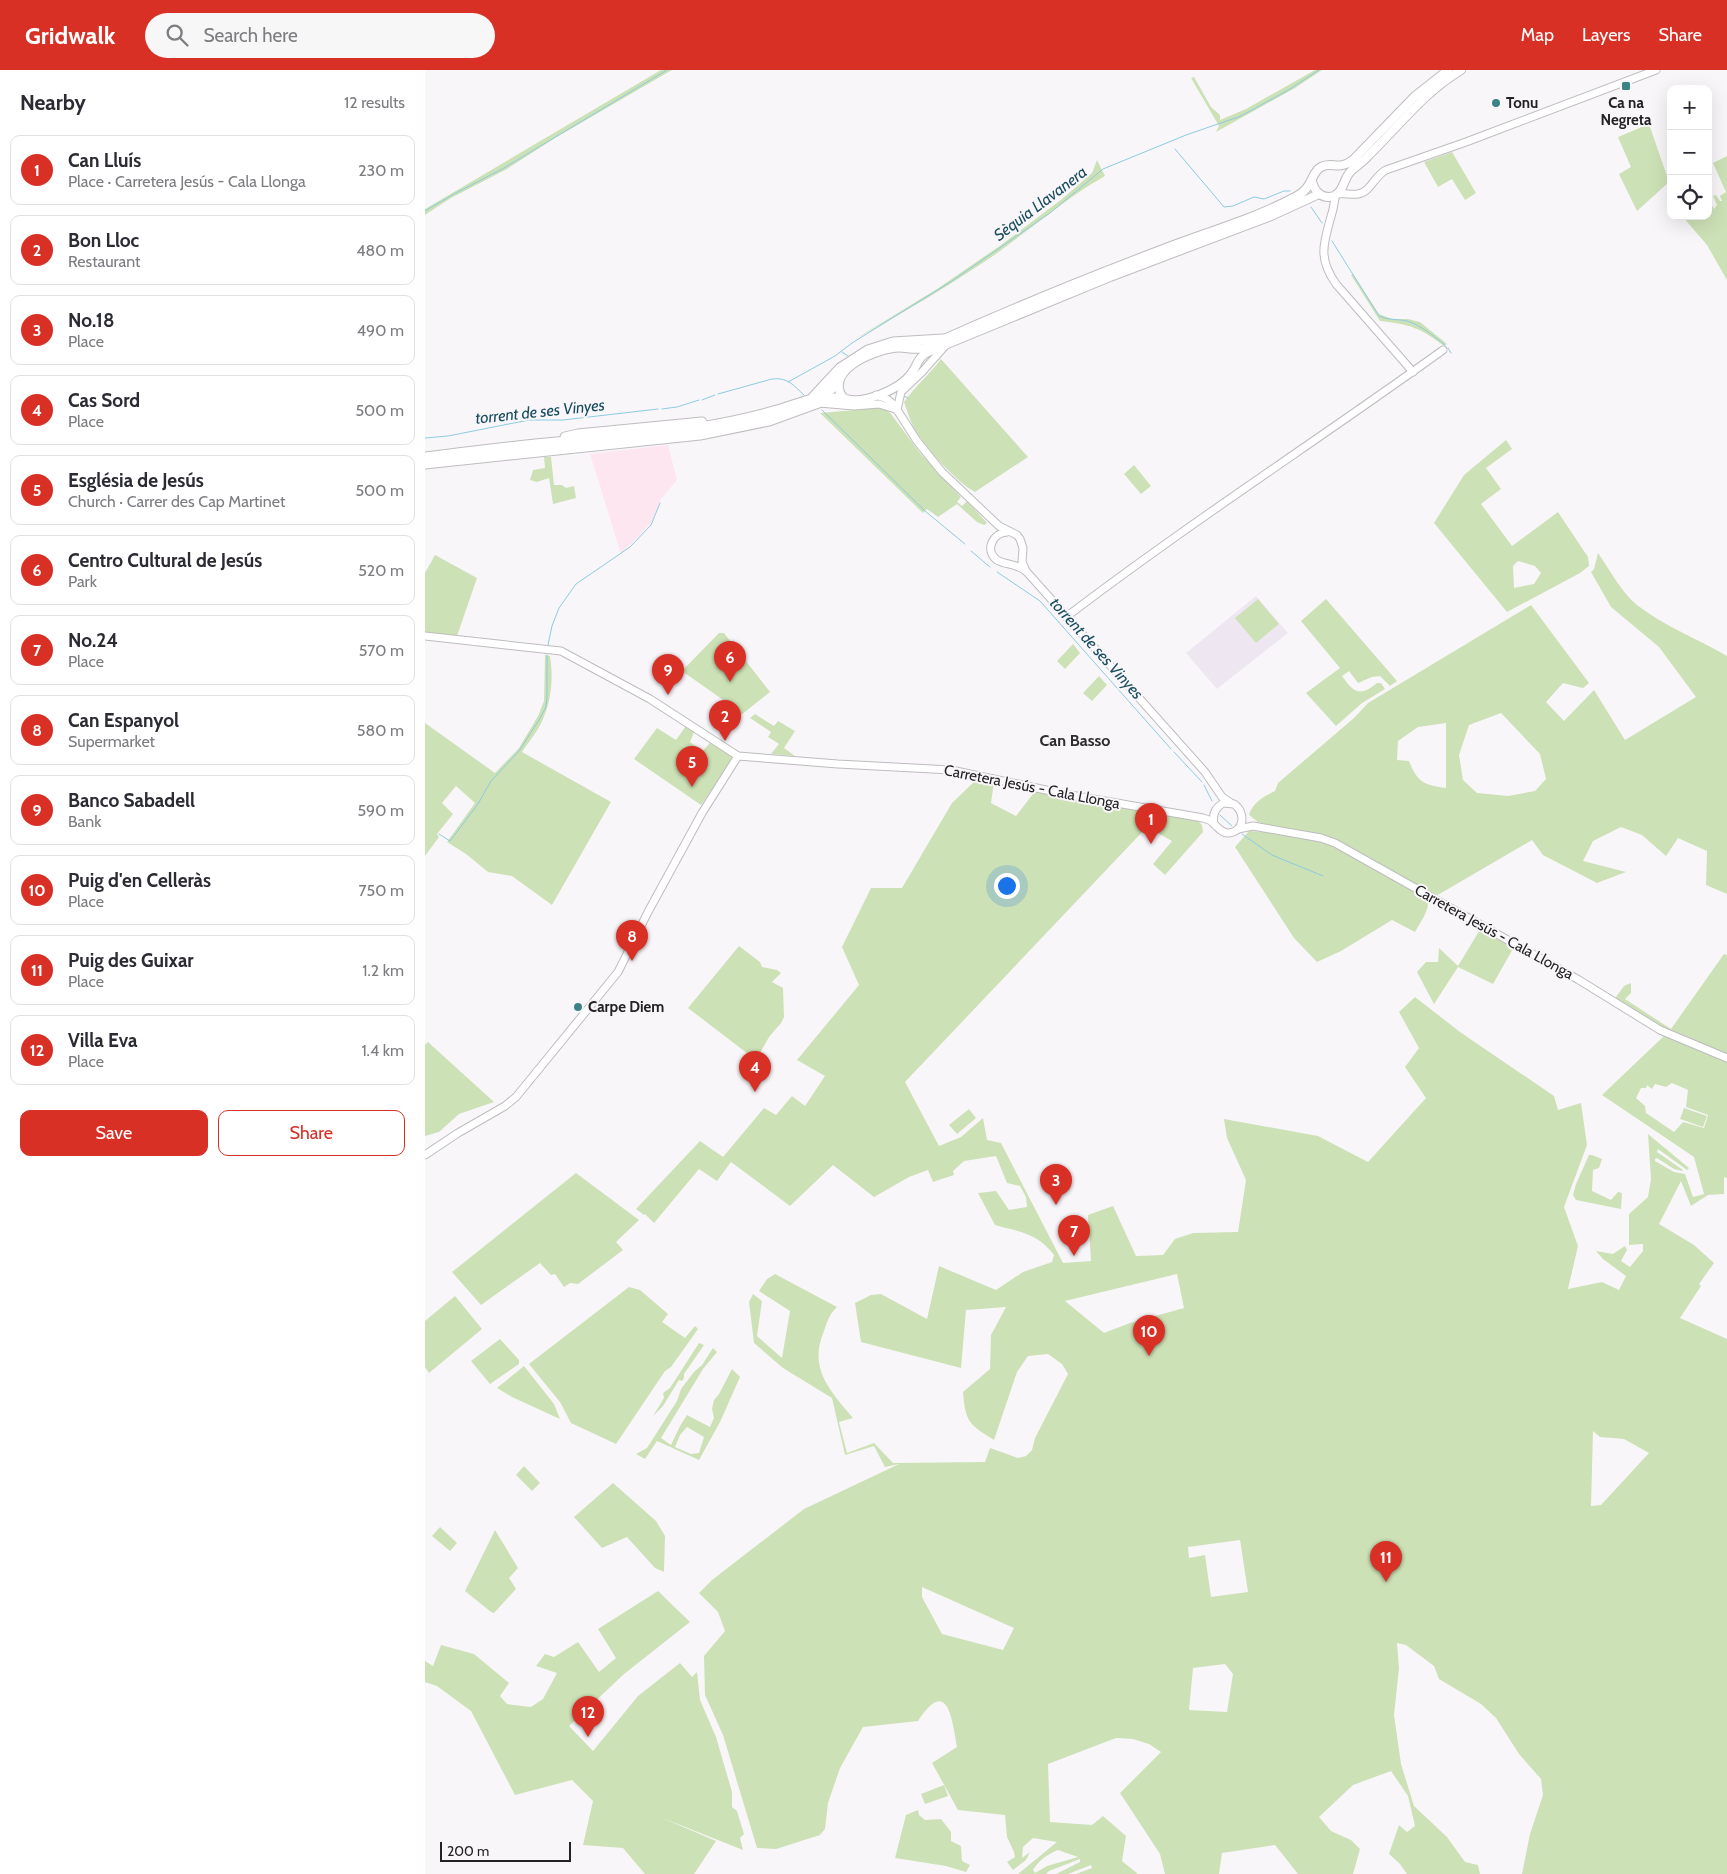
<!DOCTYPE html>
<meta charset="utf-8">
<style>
body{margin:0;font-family:Cabin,sans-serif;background:#f7f7f7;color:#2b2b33}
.controls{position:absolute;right:15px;top:15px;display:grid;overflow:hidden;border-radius:10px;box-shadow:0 5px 20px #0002}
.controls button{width:45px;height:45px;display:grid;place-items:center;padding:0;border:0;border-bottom:1px solid #e1e1e2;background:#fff;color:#2b2b33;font:25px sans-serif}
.scale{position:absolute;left:15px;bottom:12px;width:131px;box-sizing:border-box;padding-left:5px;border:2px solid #232224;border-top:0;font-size:14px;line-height:18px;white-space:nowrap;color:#232224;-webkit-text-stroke:4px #f9f6fa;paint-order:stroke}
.you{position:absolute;left:581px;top:815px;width:18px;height:18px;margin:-12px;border:4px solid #fff;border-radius:50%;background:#1a73e8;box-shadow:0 0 0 8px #1a73e833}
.badge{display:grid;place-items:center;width:32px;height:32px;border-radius:50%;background:#d93025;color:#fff;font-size:16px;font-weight:700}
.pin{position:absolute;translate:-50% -41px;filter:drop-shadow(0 1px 2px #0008)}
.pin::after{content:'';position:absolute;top:26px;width:18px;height:15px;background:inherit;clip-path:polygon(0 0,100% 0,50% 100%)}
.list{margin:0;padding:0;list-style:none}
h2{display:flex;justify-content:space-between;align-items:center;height:65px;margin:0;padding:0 20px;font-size:21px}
h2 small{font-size:16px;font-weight:400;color:#7c7c81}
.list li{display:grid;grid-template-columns:32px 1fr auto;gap:15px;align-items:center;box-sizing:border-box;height:70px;margin:0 10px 10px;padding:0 10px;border:1px solid #e1e1e2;border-radius:10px}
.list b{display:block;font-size:19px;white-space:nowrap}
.list p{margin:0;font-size:16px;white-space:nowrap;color:#7c7c81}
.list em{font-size:16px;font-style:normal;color:#7c7c81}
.actions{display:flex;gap:10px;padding:15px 20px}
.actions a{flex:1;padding:11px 0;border:1px solid #d93025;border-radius:10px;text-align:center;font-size:18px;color:#d93025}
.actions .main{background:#d93025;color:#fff}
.icon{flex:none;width:28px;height:28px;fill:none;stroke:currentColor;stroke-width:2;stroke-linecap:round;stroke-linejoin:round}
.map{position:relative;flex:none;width:1302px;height:1804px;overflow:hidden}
header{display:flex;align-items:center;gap:30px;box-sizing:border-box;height:70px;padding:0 25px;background:#d93025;color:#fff}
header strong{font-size:24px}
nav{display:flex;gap:28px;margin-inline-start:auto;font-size:18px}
.search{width:350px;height:45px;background:#f7f7f7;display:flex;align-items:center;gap:12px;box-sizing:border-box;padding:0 18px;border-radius:28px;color:#7c7c81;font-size:19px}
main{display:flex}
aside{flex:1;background:#fff}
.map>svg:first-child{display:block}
.industrial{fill:#fee6f0}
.built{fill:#eee7f1}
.green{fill:#cde1b6;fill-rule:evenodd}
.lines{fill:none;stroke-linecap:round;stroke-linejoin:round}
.stream{stroke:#8ccbe0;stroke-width:1}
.secondary-casing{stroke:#bebcbf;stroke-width:9}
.primary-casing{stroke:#bebcbf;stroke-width:10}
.highway-casing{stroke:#bebcbf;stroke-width:11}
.secondary{stroke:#fff;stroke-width:7}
.primary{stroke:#fff;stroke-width:8}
.highway{stroke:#fff;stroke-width:9}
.poi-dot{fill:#3b8386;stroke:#f9f6fa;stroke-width:2}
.labels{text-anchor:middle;stroke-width:4;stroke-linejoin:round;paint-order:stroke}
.poi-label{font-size:15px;font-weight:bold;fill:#232224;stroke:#f9f6fa;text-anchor:start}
.street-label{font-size:15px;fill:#232224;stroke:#f9f6fa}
.water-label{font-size:16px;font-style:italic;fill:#184d5d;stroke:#f9f6fa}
.neighbourhood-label{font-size:16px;font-weight:bold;fill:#2e2c2f;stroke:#f9f6fa}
</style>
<header>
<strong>Gridwalk</strong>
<div class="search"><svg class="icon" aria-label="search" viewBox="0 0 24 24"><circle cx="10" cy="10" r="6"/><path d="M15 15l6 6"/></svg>Search here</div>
<nav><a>Map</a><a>Layers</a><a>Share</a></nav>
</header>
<main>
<aside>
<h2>Nearby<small>12 results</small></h2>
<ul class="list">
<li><span class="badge">1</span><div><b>Can Lluís</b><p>Place · Carretera Jesús - Cala Llonga</p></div><em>230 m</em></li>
<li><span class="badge">2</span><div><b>Bon Lloc</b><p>Restaurant</p></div><em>480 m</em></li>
<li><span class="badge">3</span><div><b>No.18</b><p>Place</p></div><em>490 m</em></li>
<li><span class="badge">4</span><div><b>Cas Sord</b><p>Place</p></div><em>500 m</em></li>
<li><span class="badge">5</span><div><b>Església de Jesús</b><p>Church · Carrer des Cap Martinet</p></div><em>500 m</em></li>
<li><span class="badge">6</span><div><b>Centro Cultural de Jesús</b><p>Park</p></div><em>520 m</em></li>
<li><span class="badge">7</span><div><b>No.24</b><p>Place</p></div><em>570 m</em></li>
<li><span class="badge">8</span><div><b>Can Espanyol</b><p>Supermarket</p></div><em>580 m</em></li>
<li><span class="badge">9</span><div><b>Banco Sabadell</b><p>Bank</p></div><em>590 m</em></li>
<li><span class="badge">10</span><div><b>Puig d'en Celleràs</b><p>Place</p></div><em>750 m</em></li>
<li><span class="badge">11</span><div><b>Puig des Guixar</b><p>Place</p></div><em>1.2 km</em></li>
<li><span class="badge">12</span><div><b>Villa Eva</b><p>Place</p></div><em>1.4 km</em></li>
</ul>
<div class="actions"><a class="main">Save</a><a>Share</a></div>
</aside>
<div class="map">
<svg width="1302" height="1804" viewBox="0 0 1302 1804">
<rect width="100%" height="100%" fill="#f9f6fa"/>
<path class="industrial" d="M243,375L252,410L236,429L226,453L196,484L165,384Z"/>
<path class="built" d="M831,526L863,563L792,619L761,583Z"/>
<g class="green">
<path d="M236,0H247L130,68L82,99L26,128L0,145V139Z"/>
<path d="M890,0H897L870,18L791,62L794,56L766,8L769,7L786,37L795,45V50L821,39Z"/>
<path d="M1224,54L1244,112L1212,141L1194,104L1206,97L1193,67Z"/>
<path d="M1027,82L1051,123L1040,130L1027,109L1013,117L999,92Z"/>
<path d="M1302,86V210L1282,175L1257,146H1283V128L1289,139L1292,135L1288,126L1291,125L1295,131H1297L1295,126L1301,122L1288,93Z"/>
<path d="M672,90L680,106C641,128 607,158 571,184C524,216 476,244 427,271L512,219L576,175L637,129L667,103Z"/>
<path d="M928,204L954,244L967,249H983L995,252L1022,274L1019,276C996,258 984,254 955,251L926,205Z"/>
<path d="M516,289L603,387L550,422C531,412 500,377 489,358C485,350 482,341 479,332C490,316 505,304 516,289Z"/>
<path d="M454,338L460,339L466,344L495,383L536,427L532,432L537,436L542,431L562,453L559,455L552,452L532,434L513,447L502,439L498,443L395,343Z"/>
<path d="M1081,370L1087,379L1061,398L1076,419L1056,434L1087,476L1133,442L1163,487L1164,496L1155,503L1082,542L1009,453L1039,405ZM1093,491L1110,496L1116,503L1109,514L1089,518L1088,496Z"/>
<path d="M119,387H126L129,415H137L141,418L149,416L151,428L128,434L124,408L112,412L105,410L108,400L120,398Z"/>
<path d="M709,395L726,416L716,424L699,404Z"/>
<path d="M1173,483C1185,500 1196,522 1212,535C1239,556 1273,569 1302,586V824L1281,815L1282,781L1253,768L1241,786L1217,765L1196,757L1168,771L1158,791L1201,802L1172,813L1118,785L1107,770L1011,826L905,767L859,759L833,752L824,745C827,733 839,726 850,721L853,713L929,648L943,633L1106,535L1164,613L1158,618L1138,613L1121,632L1139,651L1169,620L1200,670L1271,627L1234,577L1186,537L1166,502L1169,499ZM1076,643L1115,684L1121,709L1110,721L1083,726L1052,723L1038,710L1034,685L1044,655ZM1021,653V718C999,715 992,712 984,691L972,690L973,671L993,657Z"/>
<path d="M10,485L52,508L32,566L0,562V503Z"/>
<path d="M833,529L854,554L831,573L810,548Z"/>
<path d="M901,529L972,611L965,616L955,606L947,607L933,613L924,601L917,606C929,623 935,627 952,613H956L960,619L937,633L911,656L881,623L915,598L876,551Z"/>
<path d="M294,563H299L345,622L316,645L311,639L257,601Z"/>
<path d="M648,574L655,583L640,599L632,591Z"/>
<path d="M120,585L125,586C129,611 126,636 113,659C108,667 102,674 97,682L186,732L127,835L87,806L63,802L41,784L22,772L50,733L31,716L17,733L28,744L12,764L14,767L0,786V653L70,703L94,678L113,646L119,631Z"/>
<path d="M674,606L682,615L667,631L658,623Z"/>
<path d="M330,644L349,656L353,651L370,661L359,678L370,686L346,684L354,674L343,667L346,662L325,648Z"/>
<path d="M261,656L269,662L265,672L275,680L271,683L254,673L273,686L285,673L309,688L276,735L209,689L232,658L251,670Z"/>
<path d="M552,709L569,712L566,733L591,746L611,720L773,751L777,755L778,762L740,805L728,794L747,771L722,757L480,1012L514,1076L536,1067L558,1048L562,1070L576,1073L638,1193L666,1191L663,1145L688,1136L711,1186L738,1185L750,1169L768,1163L813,1162L821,1110L802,1068L799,1049L893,1066L943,1092L1001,1028L980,997L994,978L974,942L990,927L1035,962L1129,1026L1133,1040L1156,1033L1162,1075L1139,1137L1153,1176L1143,1219L1177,1212L1194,1220L1201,1206L1178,1189L1171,1181L1188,1184L1200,1176L1202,1180L1196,1191L1205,1197L1218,1181V1174L1204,1175V1144L1223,1127L1226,1109L1223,1064L1264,1098L1262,1100L1233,1079L1232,1082L1258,1100L1257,1101L1249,1099L1232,1088L1230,1089V1091L1249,1102L1260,1104L1268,1127L1279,1124L1269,1087L1177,1025L1240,965L1302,991V1108L1299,1107V1124L1283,1125L1266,1136L1256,1111L1234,1154L1269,1175L1289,1193L1274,1214L1276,1216L1255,1248L1302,1269V1804H1097L1105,1764L1118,1725L1116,1709L1094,1684L1071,1648L1056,1634L1014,1609L1009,1596L981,1575L972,1573L974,1598L969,1645L976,1694L989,1736L1022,1767L1040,1792L1053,1795L1055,1804H982L975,1794L964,1784L974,1755L982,1762L990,1756L983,1726L966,1701L928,1715L894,1747L906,1761L926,1770L935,1779L928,1804H873L850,1775L797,1783L794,1804H740L735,1784L695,1723L736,1682L724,1674L708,1669L691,1668L623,1694L625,1752L667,1755L678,1746L701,1766L697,1791L713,1804H651L667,1798L666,1795L643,1804H631L655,1792V1789L624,1801L621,1804H593L632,1772L608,1768L598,1777L597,1788L605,1782L601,1790L588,1800L582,1792L590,1787L589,1782L582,1767L580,1745L533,1740L507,1693L532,1677C527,1650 523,1605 493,1651L438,1657L415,1698L403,1733L400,1759L395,1765L351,1779L332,1778L298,1665L280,1625L279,1586L300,1561L293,1542L274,1523L287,1510L379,1439L474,1394L460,1397L449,1376L420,1385L407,1328L358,1298L329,1273L324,1232L328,1224L337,1231L332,1266L357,1288L365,1241L334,1221L342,1209L350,1204L412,1237C405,1243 402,1252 399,1261C383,1298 405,1321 428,1348L414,1352L422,1383L449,1373L468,1393L560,1392L565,1378L593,1388L601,1386L607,1380L610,1368L643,1304L637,1294L623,1284L603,1286L592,1302L569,1370C545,1355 540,1352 538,1322L565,1299L566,1265L581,1237L541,1240L536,1298L436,1272L430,1233L446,1225L456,1224L502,1249L514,1196L571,1220L598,1202L627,1192L629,1185C612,1163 595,1162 570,1155L553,1123L571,1121L584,1140L602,1137L601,1127L595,1116L582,1113L571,1086L539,1091L528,1101L529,1105L508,1112L503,1100L484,1107L449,1127L408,1095L365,1136L306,1092L292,1111L274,1099L229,1153L220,1144L219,1145L211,1139L275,1071L298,1087L339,1038L351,1045L367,1026L380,1036L400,1006L372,990L434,915L417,877L446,818H477L527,733ZM1247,1013L1263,1020L1261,1037L1283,1045L1279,1058L1258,1052L1249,1062L1221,1043L1220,1036L1211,1028L1216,1018H1221L1222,1015L1227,1019L1230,1014L1241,1017ZM752,1204L759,1238L705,1253L679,1263L640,1231ZM1168,1361L1175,1367L1199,1369L1224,1383L1176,1435L1166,1436ZM815,1470L823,1522L786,1527L780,1485L764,1488L763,1477ZM497,1517L589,1558L578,1580L517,1564L497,1527ZM800,1594L808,1604L802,1642L764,1640L768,1598ZM633,1780L653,1787L622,1796L610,1803L608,1800C614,1790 623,1784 633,1780Z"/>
<path d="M824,761L846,762L901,771L1001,826C1008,837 995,852 990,862L967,850L916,881L892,892L869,868L810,777Z"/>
<path d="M1056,858L1089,877L1068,914L1033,897L1009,934L992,902L1001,892H1013L1014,878L1033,896Z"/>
<path d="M314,876L335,892L337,897L352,900L356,903L347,912L358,918L359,947L356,953L344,967L331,990L263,938Z"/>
<path d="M1299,884L1302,885V985L1235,958L1192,931L1191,927L1199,916L1206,913V923L1200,929L1246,959Z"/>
<path d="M3,972L69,1032L34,1044L14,1062L0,1066V975Z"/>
<path d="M1259,1038L1282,1046L1278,1057L1255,1049Z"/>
<path d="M544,1039L551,1048L532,1064L524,1055Z"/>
<path d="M1164,1085H1167L1177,1089L1174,1098L1168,1100L1167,1121L1186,1130L1193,1122L1197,1123L1196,1139L1151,1130L1148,1125L1151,1114Z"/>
<path d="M151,1103L214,1150L191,1172L198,1180L153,1214L145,1213L139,1217L130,1204L126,1205L115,1193L56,1235L27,1202Z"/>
<path d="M204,1217L215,1220L243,1244L237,1252L260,1268L270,1256L273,1259L246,1297L240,1301L191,1374L146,1353L135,1332L104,1294Z"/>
<path d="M30,1226L57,1259L4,1303L0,1297V1251Z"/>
<path d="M75,1269L94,1290V1294L65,1314L46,1291Z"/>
<path d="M274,1273L279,1275L259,1304V1308L257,1311L254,1310L238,1336L228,1346L239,1328L238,1323L245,1318Z"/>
<path d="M288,1278L292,1282L278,1299L236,1368L246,1375L255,1356L262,1345L285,1357L289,1348L287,1339L289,1330L294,1324L307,1299L315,1307L295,1352L274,1390L232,1371L220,1389L211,1384L222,1378L252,1331L256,1319L269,1302L277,1295ZM262,1357L279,1367L274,1383L266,1384L250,1377L255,1365Z"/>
<path d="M99,1296L129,1334L135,1349L87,1327L72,1318Z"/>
<path d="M99,1396L115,1413L107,1421L91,1405Z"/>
<path d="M188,1413L231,1451L240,1466L239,1502L230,1498L202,1467L177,1478L149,1447Z"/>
<path d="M15,1457L32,1473L25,1481L7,1466Z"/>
<path d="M70,1460L93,1498L84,1508L91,1519L69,1543L66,1542L40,1521Z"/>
<path d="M233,1521L265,1552L199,1604L144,1656L168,1681L213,1626L255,1593L267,1607L272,1602L275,1630L291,1667L307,1722V1737L312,1741L319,1764L315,1768L318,1780L235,1747L291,1771L269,1804H220L198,1778L158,1775L168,1731L147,1710L90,1725L46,1641L12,1616L0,1612V1591L8,1596L16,1575L49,1584L84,1613L75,1626L82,1634L106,1637L118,1629L132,1603L111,1596L120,1584L129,1587L153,1572L174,1602L191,1588L173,1559Z"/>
<path d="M519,1715L523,1726L500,1734L496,1724Z"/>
<path d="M493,1740L494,1745L500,1750L516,1749L526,1762V1771L536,1776L537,1791L545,1795L541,1802L521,1796L470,1788L481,1745Z"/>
</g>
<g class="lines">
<g class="stream">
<path d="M750,79L799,137L808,136L829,127L839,129L859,121H865"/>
<path d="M886,137L897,153"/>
<path d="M0,141L29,124L79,98L242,0"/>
<path d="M907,171L954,246C963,250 972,249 982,251C996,255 1008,266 1020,275"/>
<path d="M1023,278L1026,283"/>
<path d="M417,282L423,286"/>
<path d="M363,312L410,286L427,273L527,211L625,143L678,99L761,65L816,46L865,19L894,0"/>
<path d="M293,324L347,309C363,307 368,315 379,325"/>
<path d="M479,326L483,328"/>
<path d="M277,330L290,325"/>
<path d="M237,339L252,337L274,330"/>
<path d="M397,340L500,441L540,474"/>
<path d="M0,368L23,366L104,350H138L233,339"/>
<path d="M546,481L565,497"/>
<path d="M572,502L615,531L746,679"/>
<path d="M123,575L127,556L134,538L151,514L205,477L226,455L235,433"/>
<path d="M749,682L777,712"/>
<path d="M779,715L787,731"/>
<path d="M795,745L807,756"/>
<path d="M14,764L25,771L53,734L66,711L94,681L114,650L121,637L122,627V585"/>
<path d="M817,764L847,785L898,806"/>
</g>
<defs>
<g id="secondary">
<path d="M911,124C909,131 909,137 907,143C899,172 892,187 911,214L988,302"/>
<path d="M912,124C919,123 927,125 933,124C946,122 949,106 961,100L1041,72L1231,0"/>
<path d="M451,325L462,329L469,335L492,371L517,402L574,456L592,465L595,469L598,478L597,492L601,501"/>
<path d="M394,333L429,336L454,334L470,339"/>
<path d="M472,340L476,322L497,302L520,276"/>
<path d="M582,462C568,463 559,480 572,490C580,495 590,493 601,501L780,702L797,727L806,733"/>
<path d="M641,547C763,454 893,370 1018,280"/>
<path d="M0,566L136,581L225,629L313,686L413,694L526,700L640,724L778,748C782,749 787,751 789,754C794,758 795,762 802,763C820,763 821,742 809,734L798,733C790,738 787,745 789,754"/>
<path d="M813,759L828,756L896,768L910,773L1154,910L1235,960L1302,988"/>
<path d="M0,1085L33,1063L80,1036L91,1027L193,902L223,842L277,743L313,686"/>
</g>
<g id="primary">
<path d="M887,111C889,121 897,130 909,126C919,122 918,109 926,101C931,96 938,92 943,86C974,56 998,23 1036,0"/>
<path d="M894,124L846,146L685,207L503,282C492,288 493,295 486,304C475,319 437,336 418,328C399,301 447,281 468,278C479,276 488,281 499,278C576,243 654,211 733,181C778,163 827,150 870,127C889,118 885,103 896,97C907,91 914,101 928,90L989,27L1023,0"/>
</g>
<g id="highway">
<path d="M388,327L415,298L443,280L468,272L518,269"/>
<path d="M140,367L153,364L277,352"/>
<path d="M0,387C40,382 80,377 121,373C205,365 290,362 371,334C386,329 403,326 413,312"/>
<path d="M0,394L275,365L344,351L407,328H418"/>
</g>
</defs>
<use href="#secondary" class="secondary-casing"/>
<use href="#primary" class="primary-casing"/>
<use href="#highway" class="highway-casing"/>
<use href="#secondary" class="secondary"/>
<use href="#primary" class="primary"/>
<use href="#highway" class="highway"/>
</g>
<g class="poi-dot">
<rect x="1196" y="11" width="10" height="10" rx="2.5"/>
<circle cx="1071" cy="33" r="5"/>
<circle cx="153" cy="937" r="5"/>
</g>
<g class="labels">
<g class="poi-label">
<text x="1081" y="38">Tonu</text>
<text x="1201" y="38" text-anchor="middle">Ca na<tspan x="1201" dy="17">Negreta</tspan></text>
<text x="163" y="942">Carpe Diem</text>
</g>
<g class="street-label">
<text transform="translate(607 717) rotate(11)" y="5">Carretera Jesús - Cala Llonga</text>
<text transform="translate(1069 862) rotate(29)" y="5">Carretera Jesús - Cala Llonga</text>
</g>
<g class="water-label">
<text transform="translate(615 133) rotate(-37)" y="6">Sèquia Llavanera</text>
<text transform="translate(115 341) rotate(-6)" y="6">torrent de ses Vinyes</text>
<text transform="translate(672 578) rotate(48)" y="6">torrent de ses Vinyes</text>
</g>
<g class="neighbourhood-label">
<text x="650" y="676">Can Basso</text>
</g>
</g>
</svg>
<div class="controls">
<button>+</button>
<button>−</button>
<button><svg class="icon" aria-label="locate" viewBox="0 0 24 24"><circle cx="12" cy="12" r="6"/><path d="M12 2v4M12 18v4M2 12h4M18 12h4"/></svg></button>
</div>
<div class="scale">200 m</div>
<div class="you"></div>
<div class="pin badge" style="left:726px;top:774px">1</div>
<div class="pin badge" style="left:300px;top:671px">2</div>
<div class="pin badge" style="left:631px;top:1135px">3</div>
<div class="pin badge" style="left:330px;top:1022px">4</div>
<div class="pin badge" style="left:267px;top:717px">5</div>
<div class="pin badge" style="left:305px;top:612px">6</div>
<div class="pin badge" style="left:649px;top:1186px">7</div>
<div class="pin badge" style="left:207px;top:891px">8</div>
<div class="pin badge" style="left:243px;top:625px">9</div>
<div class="pin badge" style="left:724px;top:1286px">10</div>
<div class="pin badge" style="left:961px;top:1512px">11</div>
<div class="pin badge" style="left:163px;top:1667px">12</div>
</div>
</main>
